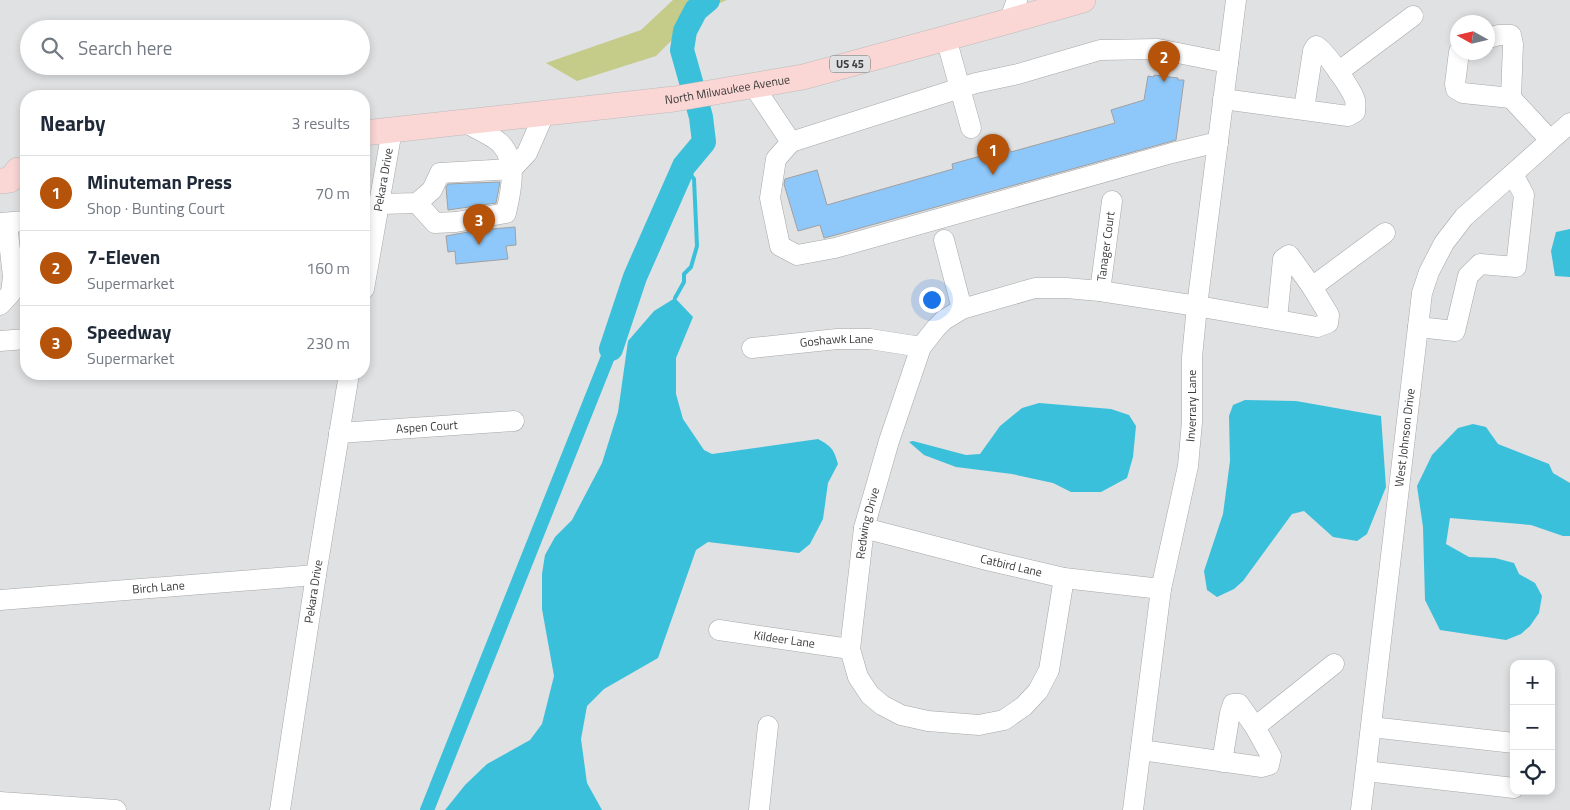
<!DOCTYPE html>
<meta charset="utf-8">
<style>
body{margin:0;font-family:"Titillium Web",sans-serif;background:#f2f2f3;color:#1f2937}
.controls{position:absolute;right:15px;bottom:15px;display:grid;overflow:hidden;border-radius:10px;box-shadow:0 2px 8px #0003}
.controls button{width:45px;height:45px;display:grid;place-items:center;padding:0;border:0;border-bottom:1px solid #e0e1e3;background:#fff;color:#1f2937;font:25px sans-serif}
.compass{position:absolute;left:1450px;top:15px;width:45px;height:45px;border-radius:50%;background:#fff;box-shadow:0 2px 8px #0003;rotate:278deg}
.you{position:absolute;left:931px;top:299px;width:18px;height:18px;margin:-12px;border:4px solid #fff;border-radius:50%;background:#1a73e8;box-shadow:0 0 0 8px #1a73e833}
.badge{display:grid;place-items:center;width:32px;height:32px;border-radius:50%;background:#b45309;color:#fff;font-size:16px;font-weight:700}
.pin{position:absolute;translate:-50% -41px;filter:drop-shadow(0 1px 2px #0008)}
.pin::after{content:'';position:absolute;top:26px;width:18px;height:15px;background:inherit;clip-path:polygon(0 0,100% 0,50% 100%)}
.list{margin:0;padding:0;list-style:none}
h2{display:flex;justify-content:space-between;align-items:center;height:65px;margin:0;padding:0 20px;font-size:21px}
h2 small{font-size:16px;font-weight:400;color:#747a83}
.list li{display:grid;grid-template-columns:32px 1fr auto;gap:15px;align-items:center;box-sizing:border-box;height:75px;padding:0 20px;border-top:1px solid #e0e1e3}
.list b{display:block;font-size:19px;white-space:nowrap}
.list p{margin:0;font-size:16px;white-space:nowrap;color:#747a83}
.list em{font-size:16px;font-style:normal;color:#747a83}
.icon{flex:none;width:28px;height:28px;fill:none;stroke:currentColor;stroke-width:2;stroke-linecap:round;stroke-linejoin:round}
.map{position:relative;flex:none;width:1570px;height:810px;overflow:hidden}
.search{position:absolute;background:#fff;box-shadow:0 2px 8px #0003;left:20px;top:20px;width:350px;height:55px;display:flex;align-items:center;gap:12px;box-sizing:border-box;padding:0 18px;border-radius:28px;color:#747a83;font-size:19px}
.panel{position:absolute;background:#fff;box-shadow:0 2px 8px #0003;left:20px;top:90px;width:350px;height:290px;border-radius:20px}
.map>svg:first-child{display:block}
.green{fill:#c5cb89}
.water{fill:#3bc0db}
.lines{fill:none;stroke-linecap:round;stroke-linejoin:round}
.stream{stroke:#3bc0db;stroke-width:4}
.canal{stroke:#3bc0db;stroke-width:14}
.river{stroke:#3bc0db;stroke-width:24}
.building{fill:#8ec8fb;stroke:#a0a0a1}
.minor-casing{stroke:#a6a7a8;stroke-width:21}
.major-casing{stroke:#bcbcbd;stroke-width:26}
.minor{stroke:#fff;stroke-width:20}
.major{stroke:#fad6d4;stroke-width:25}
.labels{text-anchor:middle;stroke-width:4.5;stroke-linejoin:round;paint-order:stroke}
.shield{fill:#e0e1e2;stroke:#6c6d6e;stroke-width:1}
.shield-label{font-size:11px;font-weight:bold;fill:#3b3b3c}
.street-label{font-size:12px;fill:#3b3b3c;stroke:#e0e1e2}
</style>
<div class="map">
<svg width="1570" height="810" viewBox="0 0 1570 810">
<rect width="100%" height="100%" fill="#e0e1e2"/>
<path class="green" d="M673,0H727L701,11L656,56L577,81L546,63L641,30Z"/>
<g class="water">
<path d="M1570,229V277L1555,276L1551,251L1556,232Z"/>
<path d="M675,298L693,317L676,358V394L683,419L704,450L712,454L818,439C831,446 834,449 838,464L828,483L823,519L810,544L799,553L708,542L696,550L658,658L604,689L587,706L581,739L587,783L602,810H445L465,785L487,764L530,740L542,724L554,676L542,609V574L545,555L555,537L572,520L602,463L618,412L628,341L654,311Z"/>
<path d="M1245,400L1296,401L1381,416L1386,487L1367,534L1357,541L1333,537L1304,511L1292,514L1243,581L1234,589L1217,597L1207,590L1204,571L1223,514L1230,461L1229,416L1233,405Z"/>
<path d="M1039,403L1111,409L1129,415L1136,426L1133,457L1127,478L1101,492H1071L1053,483L1012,474L956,467L924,455L909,442L913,441L966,455L980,454L1000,426L1022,408Z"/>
<path d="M1473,424L1486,427L1498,444L1549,464L1553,473L1570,483V536H1563L1531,525L1450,518L1446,544L1469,557L1495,558L1514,563L1519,574L1535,583L1542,596L1539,613L1530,626L1521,634L1506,640L1440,630L1425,600L1423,527L1417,486L1432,455L1458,428Z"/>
</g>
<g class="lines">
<path class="stream" d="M675,298L684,282V274L691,267L697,246L694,179L684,166"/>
<path class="canal" d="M427,810L611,349"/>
<path class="river" d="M611,349L635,277L684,166L704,142L701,117L682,50L685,31L696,10L708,0"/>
</g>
<g class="building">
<path d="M1154,75L1178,78V80H1184L1176,140L832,236L824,238L820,225L798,231L784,184L785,179L817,170L827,205L953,169L952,164L1009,148L1011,152L1115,123L1111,110L1144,100L1148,76L1154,77Z"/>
<path d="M500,182L496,203L448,210L446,187L448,184Z"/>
<path d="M515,227L516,245L506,246L508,259L456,264L455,251L448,252L446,236L490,228L492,229Z"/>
</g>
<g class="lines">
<defs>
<g id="minor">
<path d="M1009,21L1017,0"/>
<path d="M946,38L971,128"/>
<path d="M1459,52L1455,84L1456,89L1463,93L1511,98L1513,44L1511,35H1499L1488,38"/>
<path d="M1338,72L1413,16"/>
<path d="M753,85L791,142L976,83L1018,74L1100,50L1158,49L1228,63"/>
<path d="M1511,98L1550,140"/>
<path d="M1223,99L1348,116L1355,112C1355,109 1356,104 1355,100C1352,90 1325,50 1316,46L1313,51L1304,109"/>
<path d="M791,142L776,159L770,198L780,246L797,255L835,248L1172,153L1218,142"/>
<path d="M417,203L435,223L456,222L506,213C511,191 518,163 501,144C495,137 473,127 464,122"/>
<path d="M380,204L417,203L432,190L440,173L512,169L527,153L545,112"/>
<path d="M0,223L26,221"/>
<path d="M944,240L962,309"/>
<path d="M1312,287L1385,233"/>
<path id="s1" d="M364,289L392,130"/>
<path id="s2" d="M1100,291L1112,201"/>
<path d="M0,305L11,293L13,277L7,223"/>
<path d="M1418,327L1455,331L1468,276L1480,264L1516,267L1524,195L1513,174"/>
<path d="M0,341L26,339"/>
<path id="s3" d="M752,348L837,339H870L921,347"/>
<path id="s4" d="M339,433L514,421"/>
<path id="s5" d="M864,528L991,561L1064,578L1161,589"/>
<path id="s6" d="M1064,578L1049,670L1038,691L1024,706L1004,720L979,725L928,721L901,715L882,705L870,695L858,677L850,649L864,528L889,441L921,347L936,328L944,320L962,309L1035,288H1066L1100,291L1197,306L1317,327L1328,323L1329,315L1312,287L1289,255L1283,259L1277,319"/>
<path id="s7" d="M0,600L316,575"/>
<path id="s8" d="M719,630L850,649"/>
<path d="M1255,727L1334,664"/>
<path d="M1371,727L1514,743"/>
<path d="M1141,750L1262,767L1269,765L1271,756L1255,727L1239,704H1233L1230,713L1222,762"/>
<path d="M1366,771L1514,788"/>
<path d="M0,802L116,810"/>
<path id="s9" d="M280,810L316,575L349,374"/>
<path d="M759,810L768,726"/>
<path id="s10" d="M1133,810L1161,589L1188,466L1192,422V357L1197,306L1236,0"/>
<path id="s11" d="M1361,810L1422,293L1429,272L1444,243L1464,217L1570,123"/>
</g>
<g id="major">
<path id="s12" d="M364,133L674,99L803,77L1002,23L1083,0"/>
<path d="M0,181L10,180L18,170H26"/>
</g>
</defs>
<use href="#minor" class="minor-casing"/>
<use href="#major" class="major-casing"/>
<use href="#minor" class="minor"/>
<use href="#major" class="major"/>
</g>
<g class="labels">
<rect class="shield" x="830" y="55.5" width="40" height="17" rx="4"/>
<g class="shield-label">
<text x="850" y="68">US 45</text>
</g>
<g class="street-label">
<text dy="4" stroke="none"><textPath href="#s12" startOffset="366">North Milwaukee Avenue</textPath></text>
<text dy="4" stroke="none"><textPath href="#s1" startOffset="111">Pekara Drive</textPath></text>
<text dy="4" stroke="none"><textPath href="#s2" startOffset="45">Tanager Court</textPath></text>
<text dy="4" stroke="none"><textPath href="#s3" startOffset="85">Goshawk Lane</textPath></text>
<text dy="4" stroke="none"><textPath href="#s10" startOffset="409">Inverrary Lane</textPath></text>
<text dy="4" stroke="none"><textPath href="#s4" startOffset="88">Aspen Court</textPath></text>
<text dy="4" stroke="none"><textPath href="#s11" startOffset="375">West Johnson Drive</textPath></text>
<text dy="4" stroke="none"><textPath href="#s6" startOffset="481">Redwing Drive</textPath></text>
<text dy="4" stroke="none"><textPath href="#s5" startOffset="152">Catbird Lane</textPath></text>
<text dy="4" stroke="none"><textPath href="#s7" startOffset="159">Birch Lane</textPath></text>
<text dy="4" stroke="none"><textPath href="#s9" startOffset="221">Pekara Drive</textPath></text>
<text dy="4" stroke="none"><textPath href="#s8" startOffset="66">Kildeer Lane</textPath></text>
</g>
</g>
</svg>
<div class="controls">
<button>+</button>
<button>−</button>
<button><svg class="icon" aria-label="locate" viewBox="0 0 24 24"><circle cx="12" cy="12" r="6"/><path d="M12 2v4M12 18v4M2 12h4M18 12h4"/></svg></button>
</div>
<svg class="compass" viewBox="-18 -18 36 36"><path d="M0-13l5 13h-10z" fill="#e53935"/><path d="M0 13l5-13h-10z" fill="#747a83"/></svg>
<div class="you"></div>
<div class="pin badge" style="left:993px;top:175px">1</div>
<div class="pin badge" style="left:1164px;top:82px">2</div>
<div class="pin badge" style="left:479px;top:245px">3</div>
<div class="search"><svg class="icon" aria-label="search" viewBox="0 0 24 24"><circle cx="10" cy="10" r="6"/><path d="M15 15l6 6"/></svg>Search here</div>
<section class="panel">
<h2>Nearby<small>3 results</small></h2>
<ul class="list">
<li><span class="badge">1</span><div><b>Minuteman Press</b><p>Shop · Bunting Court</p></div><em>70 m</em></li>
<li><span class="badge">2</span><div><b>7-Eleven</b><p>Supermarket</p></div><em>160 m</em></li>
<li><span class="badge">3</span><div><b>Speedway</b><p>Supermarket</p></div><em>230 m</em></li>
</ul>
</section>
</div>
